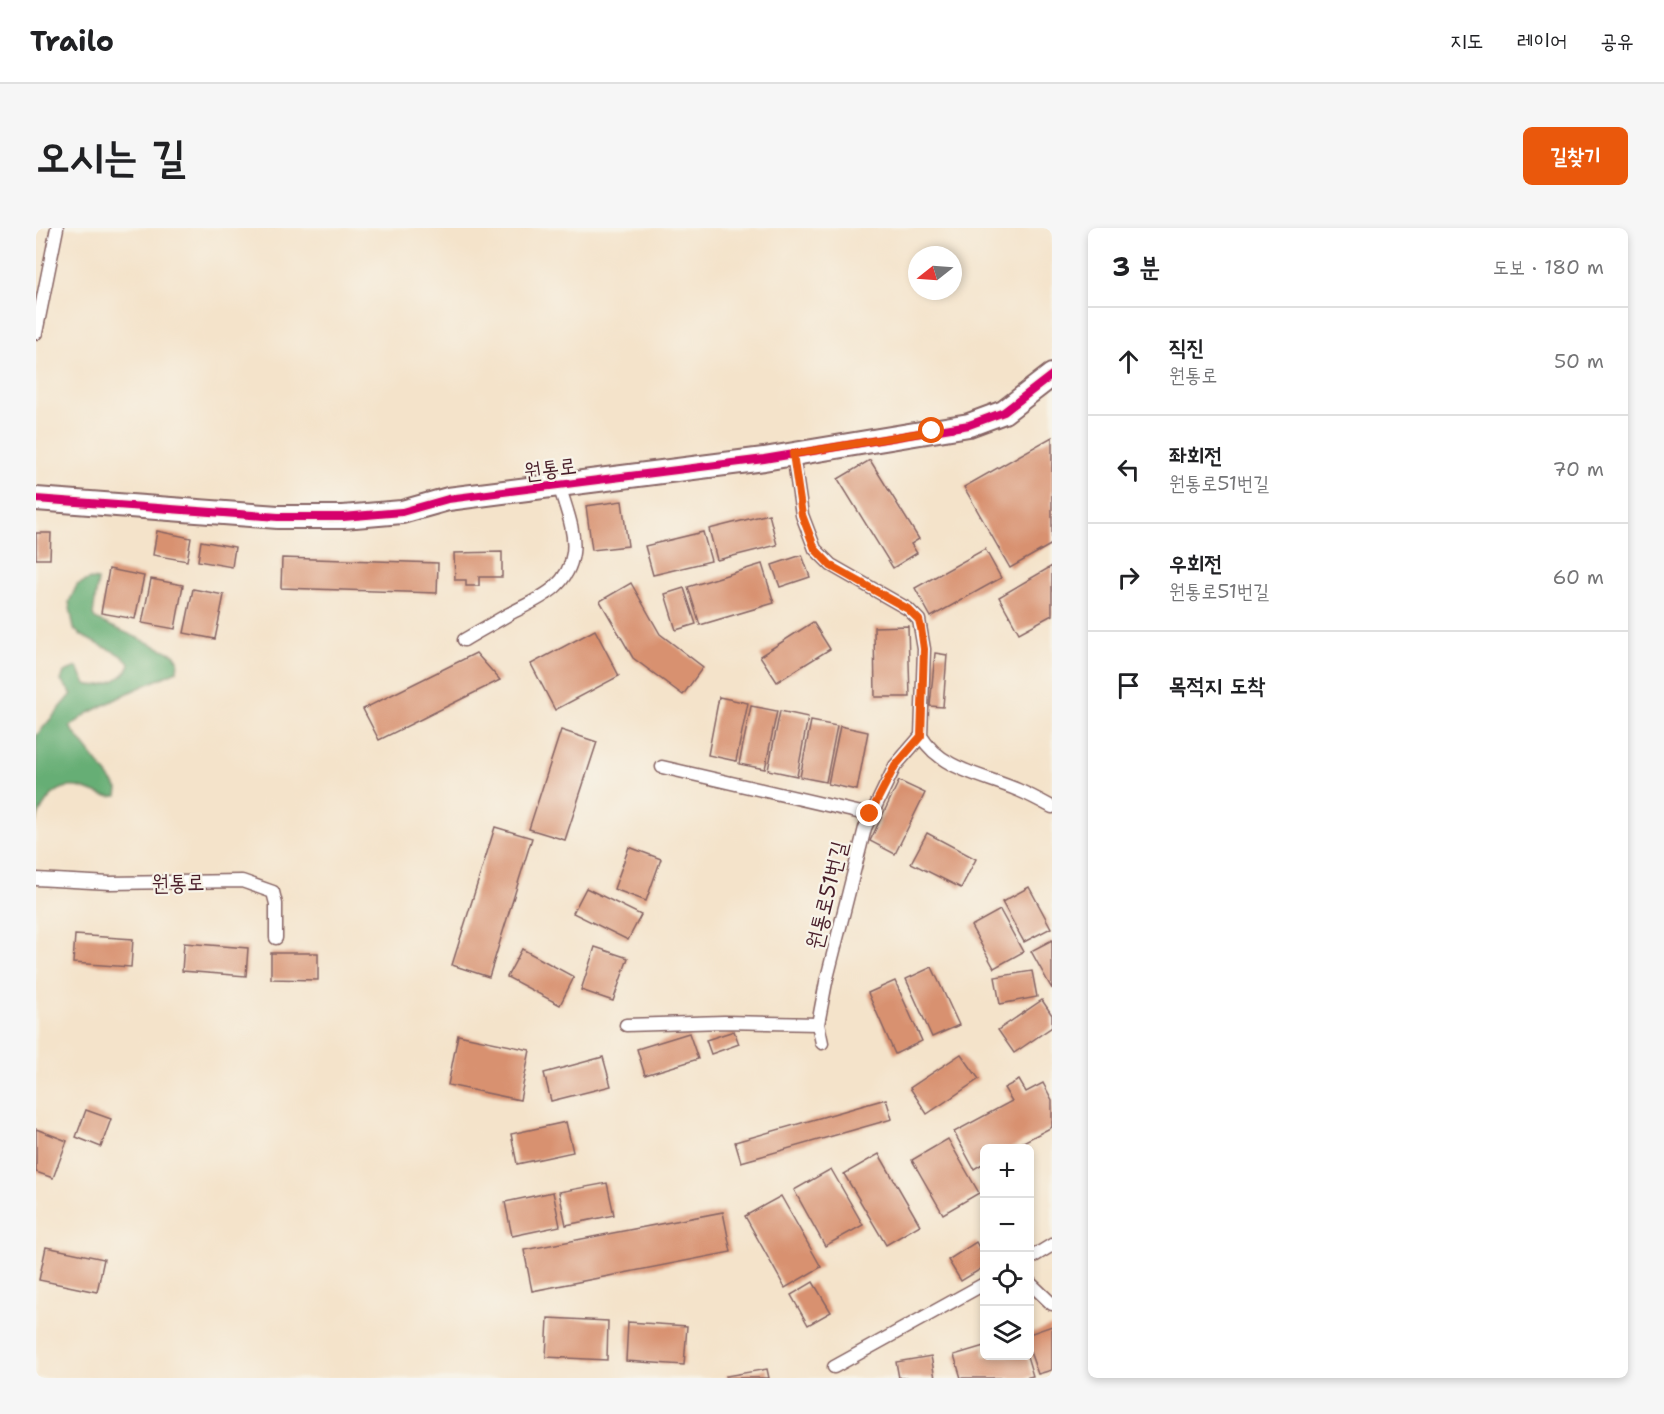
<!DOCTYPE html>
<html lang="ko">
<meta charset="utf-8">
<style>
body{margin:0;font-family:"Shantell Sans","Poor Story",sans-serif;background:#f6f6f6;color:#202124}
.controls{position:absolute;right:18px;bottom:18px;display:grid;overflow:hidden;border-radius:9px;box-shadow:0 3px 9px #0003}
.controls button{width:54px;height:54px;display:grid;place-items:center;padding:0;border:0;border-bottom:2px solid #e0e0e0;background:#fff;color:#202124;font:30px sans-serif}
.compass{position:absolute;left:872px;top:18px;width:54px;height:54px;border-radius:50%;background:#fff;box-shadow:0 3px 9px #0003;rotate:253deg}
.stop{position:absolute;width:18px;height:18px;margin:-14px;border:4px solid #ea580c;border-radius:50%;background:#fff}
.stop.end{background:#ea580c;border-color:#fff;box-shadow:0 2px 6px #0008}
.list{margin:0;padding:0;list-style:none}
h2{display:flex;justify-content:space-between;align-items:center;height:78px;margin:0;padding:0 24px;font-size:26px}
h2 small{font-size:20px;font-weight:400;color:#757577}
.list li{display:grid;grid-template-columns:39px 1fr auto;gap:18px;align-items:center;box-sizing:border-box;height:108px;padding:0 24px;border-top:2px solid #e0e0e0}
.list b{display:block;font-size:22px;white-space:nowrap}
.list p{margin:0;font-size:20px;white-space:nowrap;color:#757577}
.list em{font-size:20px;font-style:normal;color:#757577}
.icon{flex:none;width:33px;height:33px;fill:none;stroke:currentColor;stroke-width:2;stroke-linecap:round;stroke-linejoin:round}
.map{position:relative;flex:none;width:1016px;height:1150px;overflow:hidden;border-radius:9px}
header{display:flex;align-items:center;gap:36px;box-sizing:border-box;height:84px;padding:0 30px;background:#fff;border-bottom:2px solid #e0e0e0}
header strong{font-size:28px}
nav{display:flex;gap:33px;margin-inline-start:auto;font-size:21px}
.intro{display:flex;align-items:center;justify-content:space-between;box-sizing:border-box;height:144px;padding:0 36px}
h1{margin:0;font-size:42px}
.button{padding:15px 27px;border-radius:9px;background:#ea580c;color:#fff;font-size:21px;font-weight:700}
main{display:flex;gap:36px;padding:0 36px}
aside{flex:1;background:#fff;border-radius:9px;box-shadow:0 3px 9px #0003}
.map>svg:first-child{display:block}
.forest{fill:#66ae75;stroke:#586650;stroke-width:1.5}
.building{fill:#d89170}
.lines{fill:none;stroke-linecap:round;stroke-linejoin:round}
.service-casing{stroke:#866463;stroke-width:15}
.minor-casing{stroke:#866463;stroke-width:26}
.service{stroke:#fff;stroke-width:12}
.minor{stroke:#fff;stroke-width:22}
.cycleway-casing{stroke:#f7f3e8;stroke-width:11}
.cycleway{stroke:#d6006c;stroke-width:8}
.route{stroke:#ea580c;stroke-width:8}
.labels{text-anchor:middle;stroke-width:4.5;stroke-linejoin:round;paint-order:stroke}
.street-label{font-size:22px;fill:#4a1f2b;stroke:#f7f3e8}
</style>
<header>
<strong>Trailo</strong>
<nav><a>지도</a><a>레이어</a><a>공유</a></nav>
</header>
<div class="intro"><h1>오시는 길</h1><a class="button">길찾기</a></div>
<main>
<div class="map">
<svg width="1016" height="1150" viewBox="0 0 1016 1150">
<rect width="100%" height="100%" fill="#f7f3e8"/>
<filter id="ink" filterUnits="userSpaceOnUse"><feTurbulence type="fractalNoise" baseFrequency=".0167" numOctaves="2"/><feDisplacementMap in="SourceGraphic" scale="12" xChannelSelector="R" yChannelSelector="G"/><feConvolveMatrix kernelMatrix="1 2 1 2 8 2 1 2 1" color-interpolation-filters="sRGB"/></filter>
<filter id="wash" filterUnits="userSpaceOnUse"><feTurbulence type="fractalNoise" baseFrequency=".008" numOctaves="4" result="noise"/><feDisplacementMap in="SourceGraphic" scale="24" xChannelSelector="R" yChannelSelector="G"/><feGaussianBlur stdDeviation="1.35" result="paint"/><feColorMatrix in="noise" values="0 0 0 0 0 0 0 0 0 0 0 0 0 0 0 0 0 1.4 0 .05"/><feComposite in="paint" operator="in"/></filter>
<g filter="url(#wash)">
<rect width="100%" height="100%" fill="#f4e3ca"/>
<path class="forest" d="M54,351L62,352L57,387L59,391L138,426L142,432L141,443L94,464L51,486L34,499L82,561L81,568C68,570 61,565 49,561C22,552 8,572 0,594V508L36,466L25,453L28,444L41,439L50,456C65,461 88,452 94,437C89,423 51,416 38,401L33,374L41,357Z"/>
<g id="blocks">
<g class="building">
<path d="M1016,209V316L974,340L928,259Z"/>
<path d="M834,232L883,311L875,316L881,325L857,340L802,251Z"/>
<path d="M586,273L592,318L556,322L550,278Z"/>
<path d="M733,286L741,317L681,332L673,301Z"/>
<path d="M121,303L155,310L151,333L117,327Z"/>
<path d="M667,304L675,333L617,347L609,318Z"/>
<path d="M0,305H15L14,331H0Z"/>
<path d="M165,313L199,319L196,339L162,333Z"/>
<path d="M949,321L965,350L895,389L879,360Z"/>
<path d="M466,324V349H443V358H430V352H419L418,325Z"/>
<path d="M766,327L774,349L744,359L736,337Z"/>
<path d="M246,330L402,335L401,365L245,360Z"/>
<path d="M726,336L738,375L664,397L652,359Z"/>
<path d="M1016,338V387L983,405L963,369Z"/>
<path d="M73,341L108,348L99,391L65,385Z"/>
<path d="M115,351L147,357L139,401L106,395Z"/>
<path d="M595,355L624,406L667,439L647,467L597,430L564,373Z"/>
<path d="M648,360L660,396L640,402L629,366Z"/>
<path d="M157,361L188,367L179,411L148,405Z"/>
<path d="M777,394L794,421L741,454L724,428Z"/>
<path d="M872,398L874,469H839L838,399Z"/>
<path d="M559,402L583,448L519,482L495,436Z"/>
<path d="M440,425L464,452L343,512L327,481Z"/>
<path d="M899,425L911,427L907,479L894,478Z"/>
<path d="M683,469L712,475L700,533L672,527Z"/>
<path d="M715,478L741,483L729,541L703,536Z"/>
<path d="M744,483L772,489L761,548L732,542Z"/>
<path d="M775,493L801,498L790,554L764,549Z"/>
<path d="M804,498L832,504L821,562L792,556Z"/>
<path d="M525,502L561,514L529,612L493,601Z"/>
<path d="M863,553L889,565L859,626L834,613Z"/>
<path d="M459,599L496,610L453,749L416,737Z"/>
<path d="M891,605L940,631L925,660L875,635Z"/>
<path d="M593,619L625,631L610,673L578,661Z"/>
<path d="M993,659L1015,700L988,714L966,674Z"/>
<path d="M550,660L605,687L592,712L537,685Z"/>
<path d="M964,682L987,724L958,740L935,698Z"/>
<path d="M39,707L97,711L95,739L37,735Z"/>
<path d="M1016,712V761L995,723Z"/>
<path d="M148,715L212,720L210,748L146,743Z"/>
<path d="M559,719L592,730L577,773L545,762Z"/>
<path d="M486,721L538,749L524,777L471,749Z"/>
<path d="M235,725H282V752L235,751Z"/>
<path d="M896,739L923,797L896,809L870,751Z"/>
<path d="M996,743L1001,769L964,776L959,749Z"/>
<path d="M859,753L886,813L859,826L832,765Z"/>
<path d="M1006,772L1016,787V799L978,825L962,802Z"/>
<path d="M698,803L703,816L675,826L670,812Z"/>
<path d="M653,805L662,831L609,847L601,821Z"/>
<path d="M422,807L494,822L484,872L412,857Z"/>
<path d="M925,826L943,851L891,886L874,860Z"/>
<path d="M567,829L575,858L515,873L508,845Z"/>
<path d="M983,852L990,864L1007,855L1016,872V899L976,920H948V935L938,941L918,904L976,873L968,860Z"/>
<path d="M850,871L856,891L705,934L699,914Z"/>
<path d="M50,882L75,891L65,919L40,909Z"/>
<path d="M530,894L537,924L481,936L475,906Z"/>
<path d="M0,901L31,913L17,950L0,944Z"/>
<path d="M912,911L943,965L907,986L876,932Z"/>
<path d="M843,926L884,997L850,1017L808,946Z"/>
<path d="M795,941L827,997L789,1018L758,962Z"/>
<path d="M571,955L578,987L530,997L523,964Z"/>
<path d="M517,964L524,998L476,1008L469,974Z"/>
<path d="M745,968L785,1039L749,1060L709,988Z"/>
<path d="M687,984L695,1024L496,1063L488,1022Z"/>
<path d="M940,1014L948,1029V1039L925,1053L912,1032Z"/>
<path d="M10,1019L68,1031L61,1064L3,1052Z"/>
<path d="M777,1054L795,1084L772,1097L755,1067Z"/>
<path d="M512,1090L572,1093L571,1132L510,1129Z"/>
<path d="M592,1094L651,1098L648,1137L590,1133Z"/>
<path d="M1016,1098V1142L1002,1146L993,1121V1106Z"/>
<path d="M948,1118V1128H991L997,1148L989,1150H925L918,1127Z"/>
<path d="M895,1128L899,1150H863L860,1134Z"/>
<path d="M731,1141L733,1150H691L690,1148Z"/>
</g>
</g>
</g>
<g filter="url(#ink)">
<use href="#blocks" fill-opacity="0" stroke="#866463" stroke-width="1.5"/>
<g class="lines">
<defs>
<g id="service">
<path d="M0,105L21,0"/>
<path d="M757,226L766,287L779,321L795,337L872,381L883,392L888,421L885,508C905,542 948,547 982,562C994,567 1005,573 1016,579"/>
<path d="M428,412C443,403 458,395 473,386C501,371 532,361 537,325C540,303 529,278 523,257"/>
<path d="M626,539L834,587"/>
<path d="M0,651L74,655L206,653L237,664L240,676V710"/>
<path d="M590,797L688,794L782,796"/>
<path d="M786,815L782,796L790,754L829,600L859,538L885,508"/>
<path d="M993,1031L1016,1017"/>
<path d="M993,1054L1016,1076"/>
<path d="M798,1139L948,1056"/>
</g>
<path id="minor" d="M0,271L242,289H307L366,284L412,271L728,231L933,197L968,184L1016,147"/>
</defs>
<use href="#service" class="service-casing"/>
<use href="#minor" class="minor-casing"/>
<use href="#service" class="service"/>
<use href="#minor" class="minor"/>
<defs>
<path id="cycleway" d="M0,271L242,289H307L366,284L412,271L728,231L933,197L968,184L1016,147"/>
</defs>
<use href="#cycleway" class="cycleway-casing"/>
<use href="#cycleway" class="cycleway"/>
</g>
</g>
<g class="lines" filter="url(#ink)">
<path class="route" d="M834,586L859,538L885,508L888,421L885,400L883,392L872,381L795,338L779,321L766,287L757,226L896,203"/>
</g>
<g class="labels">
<g class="street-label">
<text transform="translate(514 240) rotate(-7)" y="8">원통로</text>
<text transform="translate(142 654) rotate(-1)" y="8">원통로</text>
<text transform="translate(790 667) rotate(-76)" y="8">원통로51번길</text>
</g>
</g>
</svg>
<div class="controls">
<button>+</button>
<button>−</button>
<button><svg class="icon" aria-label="locate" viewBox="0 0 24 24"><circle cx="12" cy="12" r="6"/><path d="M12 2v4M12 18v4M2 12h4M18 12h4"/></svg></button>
<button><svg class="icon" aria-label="layers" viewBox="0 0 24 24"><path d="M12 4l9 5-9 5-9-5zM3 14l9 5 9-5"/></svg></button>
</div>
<svg class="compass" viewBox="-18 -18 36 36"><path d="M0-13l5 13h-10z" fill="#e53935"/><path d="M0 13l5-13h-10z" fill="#757577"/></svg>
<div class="stop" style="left:896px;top:203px"></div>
<div class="stop end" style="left:834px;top:586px"></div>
</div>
<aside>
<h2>3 분<small>도보 · 180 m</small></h2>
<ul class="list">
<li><svg class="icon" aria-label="ahead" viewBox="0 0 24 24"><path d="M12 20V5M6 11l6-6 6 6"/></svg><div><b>직진</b><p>원통로</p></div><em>50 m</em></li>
<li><svg class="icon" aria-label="left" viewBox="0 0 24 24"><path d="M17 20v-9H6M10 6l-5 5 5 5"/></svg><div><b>좌회전</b><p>원통로51번길</p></div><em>70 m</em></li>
<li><svg class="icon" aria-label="right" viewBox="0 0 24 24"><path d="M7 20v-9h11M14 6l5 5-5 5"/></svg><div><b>우회전</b><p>원통로51번길</p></div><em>60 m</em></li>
<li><svg class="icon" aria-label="arrive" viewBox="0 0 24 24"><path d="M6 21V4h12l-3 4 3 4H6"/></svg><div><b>목적지 도착</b></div></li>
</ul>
</aside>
</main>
